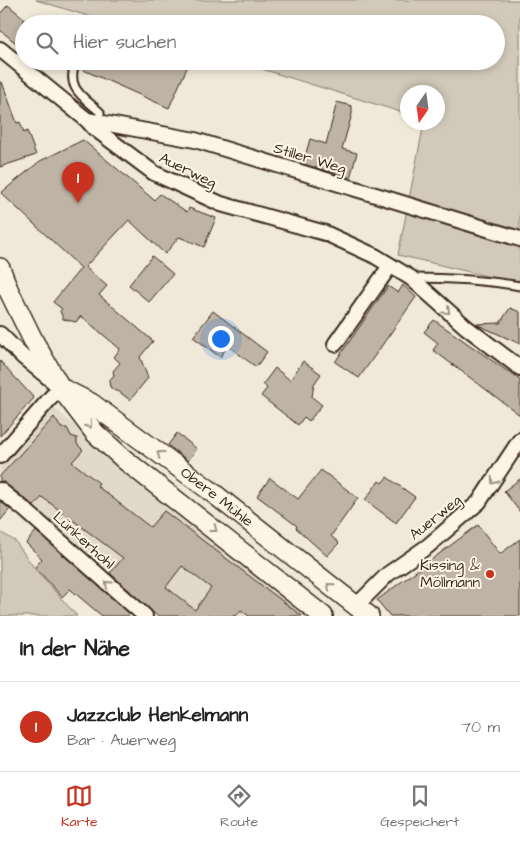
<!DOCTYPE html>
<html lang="de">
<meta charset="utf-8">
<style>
body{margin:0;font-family:"Architects Daughter",sans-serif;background:#f2f2f2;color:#222}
.compass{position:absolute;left:400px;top:85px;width:45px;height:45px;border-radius:50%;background:#fff;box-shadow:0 2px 8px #0003;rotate:193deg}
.you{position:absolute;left:220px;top:338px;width:18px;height:18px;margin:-12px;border:4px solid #fff;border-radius:50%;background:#1a73e8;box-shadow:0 0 0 8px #1a73e833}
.badge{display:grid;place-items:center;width:32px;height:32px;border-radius:50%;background:#c8321e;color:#fff;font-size:16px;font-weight:700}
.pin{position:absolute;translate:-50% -41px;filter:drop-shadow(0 1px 2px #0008)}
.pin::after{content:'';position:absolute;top:26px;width:18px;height:15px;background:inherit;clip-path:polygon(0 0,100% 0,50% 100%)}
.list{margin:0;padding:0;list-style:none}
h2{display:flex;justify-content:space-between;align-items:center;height:65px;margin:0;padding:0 20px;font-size:21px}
h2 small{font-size:16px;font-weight:400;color:#767676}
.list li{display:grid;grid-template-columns:32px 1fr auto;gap:15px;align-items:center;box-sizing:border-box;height:90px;padding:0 20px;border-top:1px solid #e0e0e0}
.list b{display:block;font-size:19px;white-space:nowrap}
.list p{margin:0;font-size:16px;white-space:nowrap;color:#767676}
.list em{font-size:16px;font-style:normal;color:#767676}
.icon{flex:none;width:28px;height:28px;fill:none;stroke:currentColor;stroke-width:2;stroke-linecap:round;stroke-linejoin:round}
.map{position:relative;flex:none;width:520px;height:616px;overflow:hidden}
.search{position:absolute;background:#fff;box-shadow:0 2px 8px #0003;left:15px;right:15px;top:15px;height:55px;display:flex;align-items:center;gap:12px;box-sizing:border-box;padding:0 18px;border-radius:28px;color:#767676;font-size:19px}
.sheet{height:155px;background:#fff}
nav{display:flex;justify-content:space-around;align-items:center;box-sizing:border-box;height:70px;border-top:1px solid #e0e0e0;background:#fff;font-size:14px;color:#767676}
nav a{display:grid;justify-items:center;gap:2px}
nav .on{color:#c8321e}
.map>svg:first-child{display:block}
.built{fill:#e1d9c9}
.green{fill:#d2c9ba;stroke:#867a6c}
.building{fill:#beb3a4;stroke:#3b2a1e;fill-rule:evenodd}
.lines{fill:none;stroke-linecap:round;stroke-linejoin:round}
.service-casing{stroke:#3b2a1e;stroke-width:11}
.minor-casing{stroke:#3b2a1e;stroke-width:18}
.secondary-casing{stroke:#3b2a1e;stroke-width:22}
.service{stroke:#fcf5e5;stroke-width:7}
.minor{stroke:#fcf5e5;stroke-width:14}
.secondary{stroke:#fcf5e5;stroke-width:19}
.oneway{stroke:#9c9082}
.poi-dot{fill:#c8321e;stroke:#fcf5e5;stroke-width:2}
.labels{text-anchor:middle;stroke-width:4;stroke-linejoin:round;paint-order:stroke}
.street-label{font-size:15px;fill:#3b2a1e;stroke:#fcf5e5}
.poi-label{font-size:15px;fill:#3b2a1e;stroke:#fcf5e5;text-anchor:end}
</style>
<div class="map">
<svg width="520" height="616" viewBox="0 0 520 616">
<rect width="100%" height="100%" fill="#f0e9d9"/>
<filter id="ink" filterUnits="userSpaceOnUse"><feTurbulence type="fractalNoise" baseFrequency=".02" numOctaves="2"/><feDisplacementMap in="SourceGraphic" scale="10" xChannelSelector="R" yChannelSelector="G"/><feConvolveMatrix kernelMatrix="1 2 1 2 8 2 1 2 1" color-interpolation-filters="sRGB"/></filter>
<g filter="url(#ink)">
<path class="built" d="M53,407L162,498L309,616H157L107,576L0,483V466Z"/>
<g class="green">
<path d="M36,0H520V284L398,255L424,123L438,122V92H408L407,114L236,61H496V24H114Z"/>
<path d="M0,532L15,541L35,569L77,616H0Z"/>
</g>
<g class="building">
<path d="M8,5L24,18V34L16,43L0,30V14Z"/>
<path d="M81,61H190L169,108L79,68Z"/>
<path d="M0,82H2L17,123L20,122L24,133L27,131L36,155L0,167Z"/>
<path d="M337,102L352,106V114L342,149L357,153L350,178L303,164L310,139L326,144Z"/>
<path d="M83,140L154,200L160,194L187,212L189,208L216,218L204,247L179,237L165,254L129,220L85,267L107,286L99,295L153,341L140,357L148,378L130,400L118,391H115L110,387L109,381L114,375L113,371L120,363L114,357L120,349L81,316L76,322L63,319L60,311L62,309L53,302L81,268L1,193L40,161Z"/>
<path d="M152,256L173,274L149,302L129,285Z"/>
<path d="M403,285L416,297L359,378L335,362L388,286L398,293Z"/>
<path d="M510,308L520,312V344L476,324L500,323Z"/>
<path d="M213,311L267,352L256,367L228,346L220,357L193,337Z"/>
<path d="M434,320L520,380V415L433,350L438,343L424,332Z"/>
<path d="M0,361L34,398L0,436Z"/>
<path d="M303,361L321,374L314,384L312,397L322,405L309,421L304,417L298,425L261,396L267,388L263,384L275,368L290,380Z"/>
<path d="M54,417L61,428H67L71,436L77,438V444L83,450L72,462L99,483L97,486L150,527L164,511L302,616H249L241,610L236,616H157L110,573L123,558L42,497L34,506L5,483L0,481V476ZM182,566L211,588L195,610L166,587Z"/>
<path d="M177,433L197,449L188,461L168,445Z"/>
<path d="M321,470L358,498L331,536L339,543L327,556L296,528L297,526L257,496L270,478L298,499Z"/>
<path d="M387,477L415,497L396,523L365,500L379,481L382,483Z"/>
<path d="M520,479V512L504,491Z"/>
<path d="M0,501L10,509L0,521Z"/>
<path d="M478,525L500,554L520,539V616H390L377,600Z"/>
<path d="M36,531L130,614L128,616H102L70,589L62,597L35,567L42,559L26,543Z"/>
</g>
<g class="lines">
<defs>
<g id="service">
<path d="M76,61C65,88 82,96 100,112V122"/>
<path d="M414,278C450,278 484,280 520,286"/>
</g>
<g id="minor">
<path d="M0,49L87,120L94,128L154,173L221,204L325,233L375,256L411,278L466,327L520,368"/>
<path d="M87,120L195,140L520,239"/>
<path d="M0,334L23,357L60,387L0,456"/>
<path d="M335,344L390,266"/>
<path d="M0,490L25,510L145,616"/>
<path d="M356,606L388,574L428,546L479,502L520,440"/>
</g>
<g id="secondary">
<path d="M0,268L8,289L34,342L60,387L95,433L125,460L323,616"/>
<path id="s1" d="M65,390L91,403L208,489L369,616"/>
</g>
</defs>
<use href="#service" class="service-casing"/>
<use href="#minor" class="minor-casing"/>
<use href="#secondary" class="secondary-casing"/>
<use href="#service" class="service"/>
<use href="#minor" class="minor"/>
<use href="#secondary" class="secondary"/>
</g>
<defs><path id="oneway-chevron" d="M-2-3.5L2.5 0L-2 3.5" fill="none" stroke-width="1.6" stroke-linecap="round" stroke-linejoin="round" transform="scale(1.25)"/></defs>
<g class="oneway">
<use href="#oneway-chevron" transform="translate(447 311) rotate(42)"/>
<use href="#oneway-chevron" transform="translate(89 425) rotate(52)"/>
<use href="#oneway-chevron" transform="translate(160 454) rotate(-144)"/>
<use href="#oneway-chevron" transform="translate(494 481) rotate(124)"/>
<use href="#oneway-chevron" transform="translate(214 529) rotate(38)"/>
<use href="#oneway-chevron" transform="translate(108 584) rotate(-138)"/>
<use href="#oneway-chevron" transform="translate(330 586) rotate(-141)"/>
</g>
</g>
<circle class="poi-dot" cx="490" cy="574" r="5"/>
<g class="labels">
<g class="street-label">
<text transform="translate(310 158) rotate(17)" y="5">Stiller Weg</text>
<text transform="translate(188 170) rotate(26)" y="5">Auerweg</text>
<text dy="5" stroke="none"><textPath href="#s1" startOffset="186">Obere Mühle</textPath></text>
<text transform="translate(435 517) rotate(-39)" y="5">Auerweg</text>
<text transform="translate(84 540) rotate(42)" y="5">Lünkerhohl</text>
</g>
<g class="poi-label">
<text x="480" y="570">Kissing &amp;<tspan x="480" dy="17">Möllmann</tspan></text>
</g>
</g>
</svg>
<svg class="compass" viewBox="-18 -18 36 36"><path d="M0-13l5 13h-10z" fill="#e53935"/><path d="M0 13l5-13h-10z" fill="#767676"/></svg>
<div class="you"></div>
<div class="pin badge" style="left:78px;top:203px">1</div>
<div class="search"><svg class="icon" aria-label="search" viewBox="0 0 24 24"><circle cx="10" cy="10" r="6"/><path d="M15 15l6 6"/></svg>Hier suchen</div>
</div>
<section class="sheet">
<h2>In der Nähe<small></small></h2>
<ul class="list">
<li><span class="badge">1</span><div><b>Jazzclub Henkelmann</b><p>Bar · Auerweg</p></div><em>70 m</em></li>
</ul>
</section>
<nav>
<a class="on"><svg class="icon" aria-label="map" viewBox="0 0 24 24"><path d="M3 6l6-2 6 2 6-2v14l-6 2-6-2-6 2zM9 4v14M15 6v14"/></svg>Karte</a>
<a><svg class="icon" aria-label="directions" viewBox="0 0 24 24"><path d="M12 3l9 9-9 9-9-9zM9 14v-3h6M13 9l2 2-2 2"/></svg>Route</a>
<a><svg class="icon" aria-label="saved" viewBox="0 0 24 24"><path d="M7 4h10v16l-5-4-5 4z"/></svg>Gespeichert</a>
</nav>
